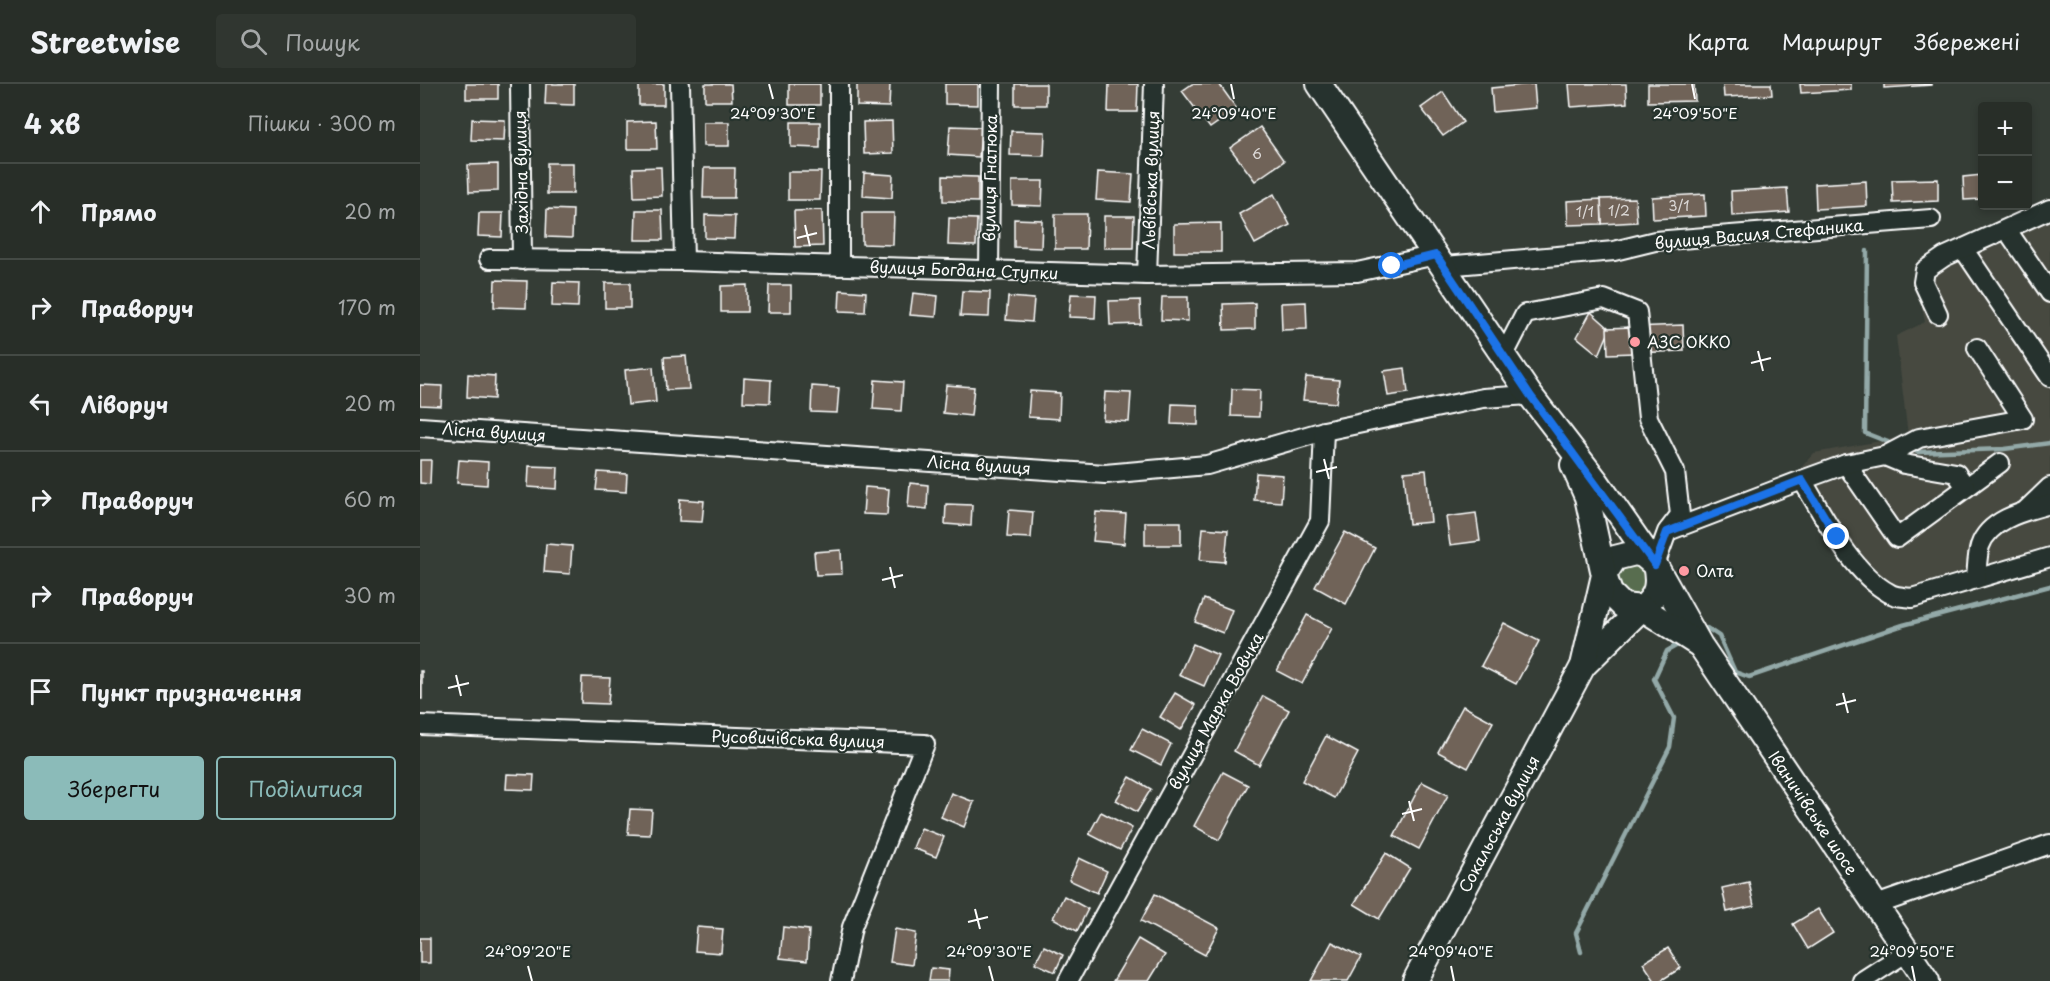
<!DOCTYPE html>
<html lang="uk">
<meta charset="utf-8">
<style>
body{margin:0;font-family:"Playpen Sans",sans-serif;background:#303630;color:#f1f3f6}
.controls{position:absolute;right:18px;top:18px;display:grid;overflow:hidden;border-radius:6px;box-shadow:0 3px 9px #0003}
.controls button{width:54px;height:54px;display:grid;place-items:center;padding:0;border:0;border-bottom:2px solid #444a45;background:#282e28;color:#f1f3f6;font:30px sans-serif}
.stop{position:absolute;width:18px;height:18px;margin:-14px;border:4px solid #1a73e8;border-radius:50%;background:#fff}
.stop.end{background:#1a73e8;border-color:#fff;box-shadow:0 2px 6px #0008}
.list{margin:0;padding:0;list-style:none}
h2{display:flex;justify-content:space-between;align-items:center;height:78px;margin:0;padding:0 24px;font-size:26px}
h2 small{font-size:20px;font-weight:400;color:#a5a8a8}
.list li{display:grid;grid-template-columns:39px 1fr auto;gap:18px;align-items:center;box-sizing:border-box;height:96px;padding:0 24px;border-top:2px solid #444a45}
.list b{display:block;font-size:22px;white-space:nowrap}
.list em{font-size:20px;font-style:normal;color:#a5a8a8}
.actions{display:flex;gap:12px;padding:18px 24px}
.actions a{flex:1;padding:14px 0;border:2px solid #8bbbb9;border-radius:6px;text-align:center;font-size:21px;color:#8bbbb9}
.actions .main{background:#8bbbb9;color:#111}
.icon{flex:none;width:33px;height:33px;fill:none;stroke:currentColor;stroke-width:2;stroke-linecap:round;stroke-linejoin:round}
.map{position:relative;flex:none;width:1630px;height:897px;overflow:hidden}
header{display:flex;align-items:center;gap:36px;box-sizing:border-box;height:84px;padding:0 30px;background:#282e28;border-bottom:2px solid #444a45}
header strong{font-size:28px}
nav{display:flex;gap:33px;margin-inline-start:auto;font-size:21px}
.search{width:420px;height:54px;background:#303630;display:flex;align-items:center;gap:15px;box-sizing:border-box;padding:0 21px;border-radius:6px;color:#a5a8a8;font-size:22px}
main{display:flex}
aside{flex:1;background:#282e28}
.map>svg:first-child{display:block}
.built{fill:#464940}
.green{fill:#586d50;stroke:#acb6a8;stroke-width:1.5}
.lines{fill:none;stroke-linecap:round;stroke-linejoin:round}
.stream{stroke:#93a9a8;stroke-width:4.5}
.building{fill:#6f6459;stroke:#fff;stroke-width:1.5}
.minor-casing{stroke:#fff;stroke-width:22}
.major-casing{stroke:#fff;stroke-width:28}
.minor{stroke:#26332d;stroke-width:18}
.major{stroke:#26332d;stroke-width:24}
.route{stroke:#1a73e8;stroke-width:8}
.ticks{fill:none;stroke:#fff;stroke-width:2}
.poi-dot{fill:#ff9aa2;stroke:#26332d;stroke-width:2}
.labels{text-anchor:middle;stroke-width:4.5;stroke-linejoin:round;paint-order:stroke}
.number-label{font-size:14px;fill:#dbd8d6}
.street-label{font-size:16px;fill:#fff;stroke:#26332d}
.poi-label{font-size:16px;fill:#fff;stroke:#26332d;text-anchor:start}
.ticks-label{font-size:15px;text-anchor:middle;fill:#fff;stroke:#26332d;stroke-width:4.5;stroke-linejoin:round;paint-order:stroke}
</style>
<header>
<strong>Streetwise</strong>
<div class="search"><svg class="icon" aria-label="search" viewBox="0 0 24 24"><circle cx="10" cy="10" r="6"/><path d="M15 15l6 6"/></svg>Пошук</div>
<nav><a>Карта</a><a>Маршрут</a><a>Збережені</a></nav>
</header>
<main>
<aside>
<h2>4 хв<small>Пішки · 300 m</small></h2>
<ul class="list">
<li><svg class="icon" aria-label="ahead" viewBox="0 0 24 24"><path d="M12 20V5M6 11l6-6 6 6"/></svg><div><b>Прямо</b></div><em>20 m</em></li>
<li><svg class="icon" aria-label="right" viewBox="0 0 24 24"><path d="M7 20v-9h11M14 6l5 5-5 5"/></svg><div><b>Праворуч</b></div><em>170 m</em></li>
<li><svg class="icon" aria-label="left" viewBox="0 0 24 24"><path d="M17 20v-9H6M10 6l-5 5 5 5"/></svg><div><b>Ліворуч</b></div><em>20 m</em></li>
<li><svg class="icon" aria-label="right" viewBox="0 0 24 24"><path d="M7 20v-9h11M14 6l5 5-5 5"/></svg><div><b>Праворуч</b></div><em>60 m</em></li>
<li><svg class="icon" aria-label="right" viewBox="0 0 24 24"><path d="M7 20v-9h11M14 6l5 5-5 5"/></svg><div><b>Праворуч</b></div><em>30 m</em></li>
<li><svg class="icon" aria-label="arrive" viewBox="0 0 24 24"><path d="M6 21V4h12l-3 4 3 4H6"/></svg><div><b>Пункт призначення</b></div></li>
</ul>
<div class="actions"><a class="main">Зберегти</a><a>Поділитися</a></div>
</aside>
<div class="map">
<svg width="1630" height="897" viewBox="0 0 1630 897">
<rect width="100%" height="100%" fill="#353d36"/>
<filter id="ink" filterUnits="userSpaceOnUse"><feTurbulence type="fractalNoise" baseFrequency=".0167" numOctaves="2"/><feDisplacementMap in="SourceGraphic" scale="12" xChannelSelector="R" yChannelSelector="G"/><feConvolveMatrix kernelMatrix="1 2 1 2 8 2 1 2 1" color-interpolation-filters="sRGB"/></filter>
<g filter="url(#ink)">
<path class="built" d="M1630,113V483L1492,521L1439,493L1370,396L1394,369L1488,352L1476,252L1505,238L1497,198L1617,124Z"/>
<path class="green" d="M1220,479L1229,493L1222,509L1210,512L1199,506L1195,489L1198,484Z"/>
<g class="lines">
<g class="stream">
<path d="M1447,167L1445,349L1468,358"/>
<path d="M1497,368L1584,365L1630,359"/>
<path d="M1280,548L1287,544L1299,552L1315,588L1329,593L1483,541L1630,502"/>
<path d="M1161,868L1156,849L1250,663L1254,634L1234,595L1247,567L1261,559"/>
</g>
</g>
<g class="building">
<rect x="46" y="0" width="32" height="15"/>
<path d="M126,0H154V21L125,20Z"/>
<rect x="219" y="0" width="25" height="21"/>
<path d="M285,0H311L312,17H285Z"/>
<rect x="369" y="0" width="31" height="21"/>
<path d="M437,0H470L469,23L437,22Z"/>
<path d="M525,0H558V21L525,20Z"/>
<rect x="595" y="0" width="31" height="21"/>
<path d="M689,0H718L717,28H688Z"/>
<path d="M772,0H799L817,25L790,44L762,7Z"/>
<path d="M1114,0L1116,24L1073,28L1071,4Z"/>
<path d="M1149,0H1206L1207,19L1151,23Z"/>
<path d="M1228,0H1274L1275,17L1228,18Z"/>
<path d="M1303,0H1351L1352,11L1304,13Z"/>
<path d="M1380,0H1431V6L1381,9Z"/>
<path d="M1464,0H1512V1L1464,4Z"/>
<path d="M1023,8L1043,38L1023,52L1001,24Z"/>
<path d="M52,35L85,36L84,57L51,56Z"/>
<path d="M236,37L237,65H207V38Z"/>
<path d="M472,37L473,69L444,70L443,38Z"/>
<rect x="283" y="38" width="26" height="24"/>
<path d="M371,38H400V64L371,63Z"/>
<path d="M530,42L561,43L559,73L528,71Z"/>
<path d="M840,43L864,77L835,97L810,64Z"/>
<path d="M591,47L625,48L624,72L590,71Z"/>
<rect x="127" y="79" width="26" height="31"/>
<path d="M78,80V107L49,108L48,81Z"/>
<path d="M241,83L242,112L214,113L213,84Z"/>
<path d="M284,84H315L314,114H283Z"/>
<path d="M368,88H401L400,116H368Z"/>
<path d="M678,88L713,90L711,118L676,116Z"/>
<path d="M444,89L473,91L472,114L443,112Z"/>
<path d="M1562,91V115L1544,116L1543,93Z"/>
<path d="M523,92L558,93V118L523,117Z"/>
<path d="M1518,95V117L1473,119L1472,96Z"/>
<path d="M592,97H623L622,122L592,121Z"/>
<path d="M1446,97L1447,122L1396,125L1395,100Z"/>
<path d="M1367,104L1369,128L1312,132L1311,107Z"/>
<path d="M854,110L870,141L835,160L819,130Z"/>
<path d="M1285,110L1286,132L1233,135L1232,113Z"/>
<path d="M1215,114L1217,138L1182,140L1181,115Z"/>
<path d="M1181,115L1182,140L1148,141L1147,117Z"/>
<path d="M127,125L153,126L152,154L126,153Z"/>
<path d="M216,126H242L243,156H215Z"/>
<path d="M402,126L403,162L375,163L374,127Z"/>
<path d="M59,129H83L82,153L58,152Z"/>
<path d="M442,129H474L473,161L442,160Z"/>
<path d="M635,130H667L666,165H635Z"/>
<path d="M285,131L315,132L314,155L285,154Z"/>
<path d="M684,132H714L713,164H684Z"/>
<path d="M529,134L557,135L556,162L528,161Z"/>
<path d="M594,135L622,136L621,164L594,163Z"/>
<path d="M801,139V168H754V140Z"/>
<path d="M75,196L107,197L106,224L74,223Z"/>
<path d="M133,198L159,199L158,223L132,222Z"/>
<rect x="185" y="199" width="25" height="25"/>
<path d="M327,201V228H301V202Z"/>
<path d="M349,201H371V228H348Z"/>
<path d="M420,206L446,208L445,228L419,227Z"/>
<path d="M542,207L570,208L569,233L540,232Z"/>
<path d="M493,209L518,212L516,233L490,231Z"/>
<path d="M651,210L676,211L675,234L649,233Z"/>
<path d="M588,213L614,215L612,238L586,236Z"/>
<path d="M742,213H768V237L741,236Z"/>
<path d="M720,216L721,240L690,241L689,217Z"/>
<path d="M886,218L887,245L862,246L861,219Z"/>
<path d="M835,219V245L804,246L803,220Z"/>
<path d="M1171,228L1190,245L1179,271L1157,253Z"/>
<path d="M1263,241L1264,267L1188,270L1187,244Z"/>
<path d="M266,272L269,305L246,306L244,273Z"/>
<path d="M233,283L236,318L208,321L205,286Z"/>
<path d="M985,284L988,309L968,312L964,287Z"/>
<path d="M48,290L75,292L74,315L47,313Z"/>
<path d="M886,293L919,296L916,319L883,316Z"/>
<path d="M324,294L351,296L350,319L323,318Z"/>
<path d="M455,296L483,298L481,327L453,325Z"/>
<path d="M0,301L22,302L21,322L0,321Z"/>
<path d="M526,301L554,303L551,332L523,329Z"/>
<path d="M392,302L419,304L417,329L391,328Z"/>
<path d="M812,305L840,306L839,333L811,332Z"/>
<path d="M610,307L640,309L639,335L608,333Z"/>
<path d="M685,308L711,309L709,338L683,336Z"/>
<path d="M752,320L778,321V341L751,340Z"/>
<path d="M0,376H11L10,400L0,399Z"/>
<path d="M39,376L68,378L67,401L37,399Z"/>
<path d="M109,382L138,383L137,405L108,403Z"/>
<path d="M1006,386L1011,438L989,440L984,388Z"/>
<path d="M178,388L207,390L206,408L176,406Z"/>
<path d="M836,389L863,391L861,418L834,416Z"/>
<path d="M490,399L508,401L507,425L488,423Z"/>
<path d="M445,403L469,405L467,431L443,430Z"/>
<path d="M260,415L284,417L282,438L259,437Z"/>
<path d="M526,420L552,421L551,442L525,440Z"/>
<path d="M589,426L613,428L611,454L587,453Z"/>
<path d="M676,428L706,430L704,460L673,457Z"/>
<path d="M1056,429L1060,457L1030,461L1026,433Z"/>
<rect x="725" y="438" width="36" height="23"/>
<path d="M783,444L808,446L805,478L780,476Z"/>
<path d="M925,448L955,464L926,520L895,503Z"/>
<path d="M126,460L152,462L150,490L124,488Z"/>
<path d="M421,466L422,490L396,491L394,468Z"/>
<path d="M784,515L812,526L803,549L775,538Z"/>
<path d="M887,531L912,544L882,600L857,587Z"/>
<path d="M1084,539L1119,557L1096,600L1061,582Z"/>
<path d="M773,560L798,571L784,602L759,591Z"/>
<rect x="0" y="587" width="2" height="28"/>
<path d="M162,593L190,594L188,620L161,619Z"/>
<path d="M755,609L776,621L761,646L740,633Z"/>
<path d="M843,612L869,626L839,681L814,667Z"/>
<path d="M1043,622L1073,638L1048,684L1018,668Z"/>
<path d="M722,645L751,660L741,681L711,666Z"/>
<path d="M906,652L938,669L914,714L882,697Z"/>
<path d="M803,688L828,701L799,756L774,742Z"/>
<path d="M87,690L114,691L113,706L86,705Z"/>
<path d="M710,693L731,705L717,728L696,716Z"/>
<path d="M1002,698L1028,711L999,765L974,752Z"/>
<path d="M531,709L554,718L544,743L521,733Z"/>
<path d="M210,725L232,726L230,751L208,750Z"/>
<path d="M681,728L712,744L700,766L669,750Z"/>
<path d="M501,744L524,753L516,773L493,764Z"/>
<path d="M966,769L990,784L959,835L934,820Z"/>
<path d="M659,774L687,787L677,809L649,796Z"/>
<path d="M1329,798L1334,822L1307,828L1302,804Z"/>
<path d="M735,810L799,844L785,871L721,837Z"/>
<path d="M644,812L668,825L657,847L633,834Z"/>
<path d="M1398,825L1413,849L1388,865L1373,840Z"/>
<path d="M277,843L303,845L301,869L275,867Z"/>
<path d="M363,843L389,846L387,877L360,874Z"/>
<path d="M475,845L496,849L492,881L470,878Z"/>
<rect x="0" y="854" width="10" height="25"/>
<path d="M718,855L745,871L729,897H693Z"/>
<path d="M912,858L941,873L928,897H891Z"/>
<path d="M624,862L643,871L635,888L615,879Z"/>
<path d="M1248,864L1261,884L1240,897H1235L1223,879Z"/>
<path d="M511,884L529,886L528,897H509Z"/>
</g>
<g class="lines">
<defs>
<g id="minor">
<path d="M100,0L102,176"/>
<path d="M260,0L264,177"/>
<path d="M419,0V182"/>
<path d="M1587,146L1630,209"/>
<path d="M1544,166L1630,293"/>
<path d="M69,175L264,177L727,191L937,188L1016,171"/>
<path d="M1025,182L1194,167L1235,157L1511,135"/>
<path d="M569,187L571,0"/>
<path d="M727,191L734,0"/>
<path d="M1518,230L1503,198L1505,186L1524,173L1630,125"/>
<path d="M1084,271L1105,230L1184,215L1217,228L1228,334L1255,388L1260,431L1247,448L1235,481"/>
<path d="M0,343L685,390L787,381L904,347L1063,314L1110,311"/>
<path d="M1465,372L1499,354L1603,335L1557,264"/>
<path d="M1426,380L1477,454L1580,379"/>
<path d="M1382,396C1404,432 1431,488 1469,509C1475,513 1485,513 1492,514L1630,473"/>
<path d="M1606,426L1630,403"/>
<path d="M1248,447L1382,396L1426,380L1465,372L1484,380L1536,389L1546,403"/>
<path d="M1556,495C1557,485 1557,472 1560,462C1569,435 1605,427 1630,420"/>
<path d="M0,641L505,660L432,843L421,897"/>
<path d="M1456,821L1630,760"/>
<path d="M648,897L900,437L904,347"/>
<path d="M1442,897L1487,868"/>
</g>
<g id="major">
<path d="M899,0L1110,311L1177,398L1235,481C1239,499 1238,512 1222,524L1203,522L1190,509L1184,491L1195,474L1215,469L1223,471L1235,481L1280,561L1507,897"/>
<path d="M1163,582L1222,524L1278,560"/>
<path d="M995,897L1163,582L1184,491L1167,413L1153,381"/>
</g>
</defs>
<use href="#minor" class="minor-casing"/>
<use href="#major" class="major-casing"/>
<use href="#minor" class="minor"/>
<use href="#major" class="major"/>
</g>
</g>
<g class="lines" filter="url(#ink)">
<path class="route" d="M972,182L1016,171L1110,311L1235,481L1247,448L1382,396L1417,453"/>
</g>
<path class="ticks" d="M349,0L353,15M811,0L814,15M1272,0L1275,15M385,141L390,162M377,154L397,149M1338,267L1343,287M1331,279L1351,274M904,375L909,395M896,388L917,383M470,483L475,504M462,496L483,491M36,591L41,612M28,604L49,599M1423,609L1428,629M1416,621L1436,616M989,717L994,737M982,730L1002,725M555,825L560,845M548,838L568,833M108,882L112,897M569,882L573,897M1031,882L1034,897M1492,882L1495,897"/>
<g class="poi-dot">
<circle cx="1215" cy="258" r="6"/>
<circle cx="1264" cy="487" r="6"/>
</g>
<g class="labels">
<g class="number-label">
<text x="837" y="75">6</text>
<text x="1259" y="127">3/1</text>
<text x="1199" y="132">1/2</text>
<text x="1165" y="133">1/1</text>
</g>
<g class="street-label">
<text transform="translate(101 88) rotate(-91)" y="6">Західна вулиця</text>
<text transform="translate(570 94) rotate(-89)" y="6">вулиця Гнатюка</text>
<text transform="translate(731 96) rotate(-88)" y="6">Львівська вулиця</text>
<text transform="translate(1339 150) rotate(-5)" y="6">вулиця Василя Стефаника</text>
<text transform="translate(544 186) rotate(2)" y="6">вулиця Богдана Ступки</text>
<text transform="translate(74 348) rotate(4)" y="6">Лісна вулиця</text>
<text transform="translate(559 381) rotate(4)" y="6">Лісна вулиця</text>
<text transform="translate(796 627) rotate(-61)" y="6">вулиця Марка Вовчка</text>
<text transform="translate(378 655) rotate(2)" y="6">Русовичівська вулиця</text>
<text transform="translate(1393 729) rotate(56)" y="6">Іваничівське шосе</text>
<text transform="translate(1079 740) rotate(-62)" y="6">Сокальська вулиця</text>
</g>
<g class="poi-label">
<text x="1227" y="264">АЗС ОККО</text>
<text x="1276" y="493">Олта</text>
</g>
</g>
<g class="ticks-label">
<text x="353" y="35">24°09'30"E</text>
<text x="814" y="35">24°09'40"E</text>
<text x="1275" y="35">24°09'50"E</text>
<text x="108" y="873">24°09'20"E</text>
<text x="569" y="873">24°09'30"E</text>
<text x="1031" y="873">24°09'40"E</text>
<text x="1492" y="873">24°09'50"E</text>
</g>
</svg>
<div class="controls">
<button>+</button>
<button>−</button>
</div>
<div class="stop" style="left:972px;top:182px"></div>
<div class="stop end" style="left:1417px;top:453px"></div>
</div>
</main>
